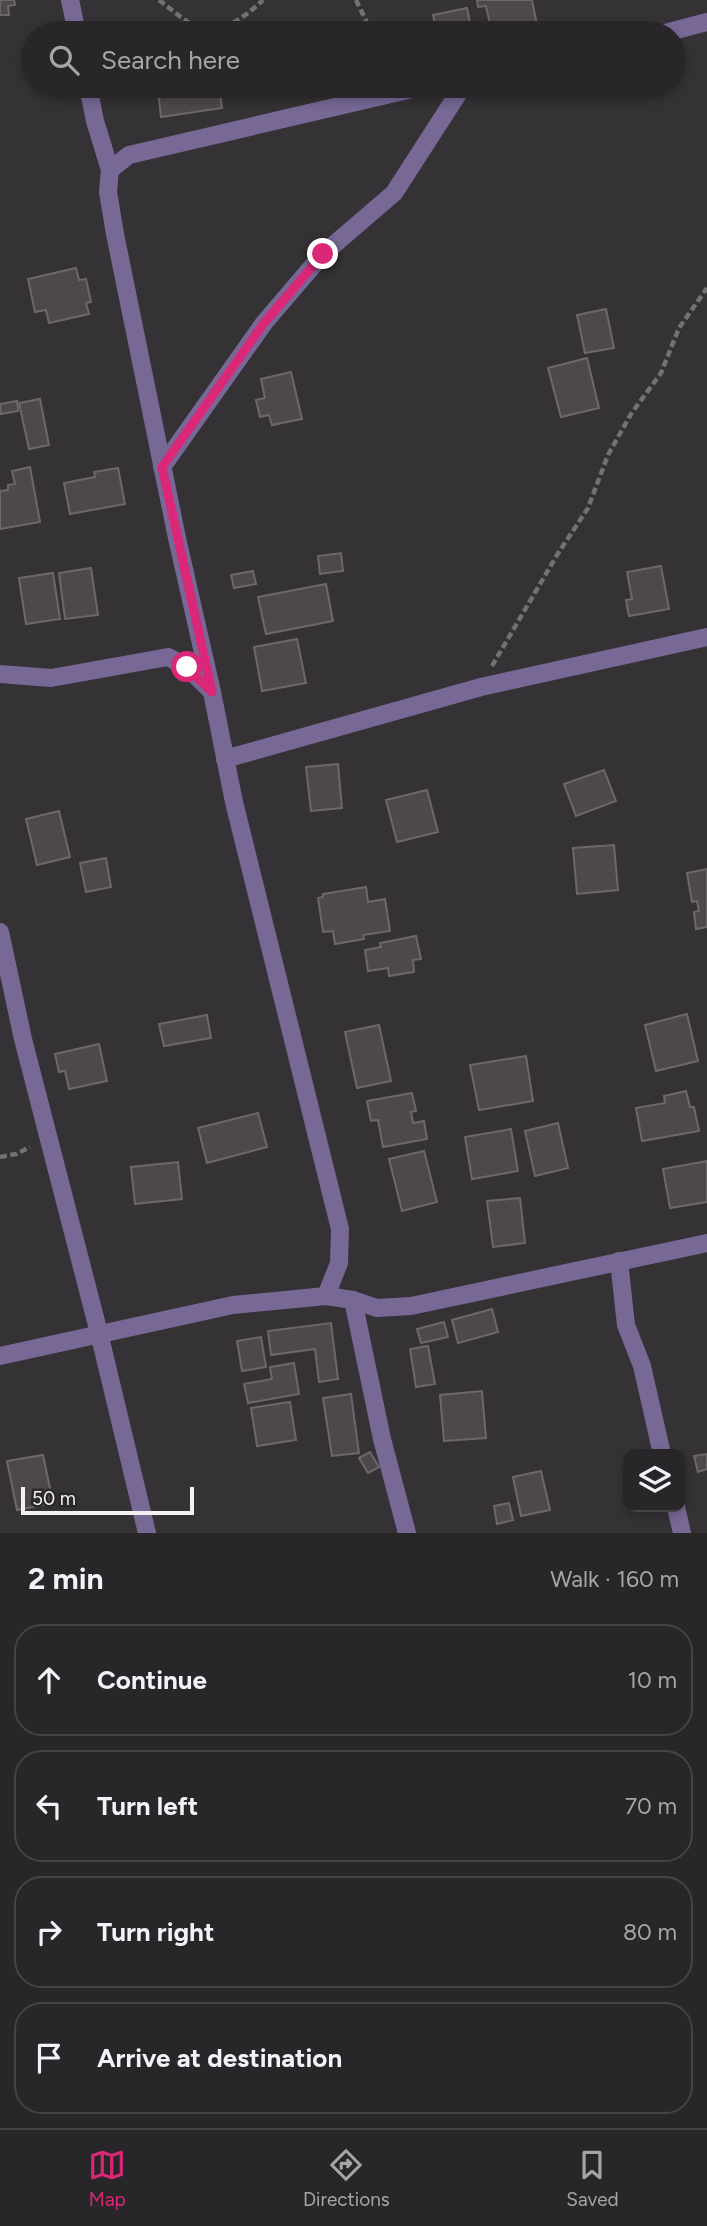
<!DOCTYPE html>
<meta charset="utf-8">
<style>
body{margin:0;font-family:Figtree,sans-serif;background:#343234;color:#f1f3f6}
.controls{position:absolute;right:21px;bottom:21px;display:grid;overflow:hidden;border-radius:14px;box-shadow:0 4px 10px #0003}
.controls button{width:63px;height:63px;display:grid;place-items:center;padding:0;border:0;border-bottom:2px solid #444345;background:#282628;color:#f1f3f6;font:35px sans-serif}
.scale{position:absolute;left:21px;bottom:18px;width:173px;box-sizing:border-box;padding-left:7px;border:4px solid #f2f0f2;border-top:0;font-size:19px;line-height:24px;white-space:nowrap;color:#f2f0f2;-webkit-text-stroke:5px #2b282c;paint-order:stroke}
.stop{position:absolute;width:21px;height:21px;margin:-16px;border:5px solid #db2777;border-radius:50%;background:#fff}
.stop.end{background:#db2777;border-color:#fff;box-shadow:0 2px 7px #0008}
.list{margin:0;padding:0;list-style:none}
h2{display:flex;justify-content:space-between;align-items:center;height:91px;margin:0;padding:0 28px;font-size:30px}
h2 small{font-size:23px;font-weight:400;color:#a5a5a8}
.list li{display:grid;grid-template-columns:46px 1fr auto;gap:21px;align-items:center;box-sizing:border-box;height:112px;margin:0 14px 14px;padding:0 14px;border:2px solid #444345;border-radius:28px}
.list b{display:block;font-size:26px;white-space:nowrap}
.list em{font-size:23px;font-style:normal;color:#a5a5a8}
.icon{flex:none;width:38px;height:38px;fill:none;stroke:currentColor;stroke-width:2;stroke-linecap:round;stroke-linejoin:round}
.map{position:relative;flex:none;width:707px;height:1533px;overflow:hidden}
.search{position:absolute;background:#282628;box-shadow:0 4px 10px #0003;left:21px;right:21px;top:21px;height:77px;display:flex;align-items:center;gap:18px;box-sizing:border-box;padding:0 24px;border-radius:38px;color:#a5a5a8;font-size:26px}
.sheet{height:595px;background:#282628}
nav{display:flex;justify-content:space-around;align-items:center;box-sizing:border-box;height:98px;border-top:2px solid #444345;background:#282628;font-size:19px;color:#a5a5a8}
nav a{display:grid;justify-items:center;gap:4px}
nav .on{color:#db2777}
.map>svg:first-child{display:block}
.building{fill:#4e484b;stroke:#6d676a;stroke-width:2}
.lines{fill:none;stroke-linecap:round;stroke-linejoin:round}
.path{stroke:#747175;stroke-width:4.5;stroke-dasharray:7 3.5;stroke-linecap:butt}
.minor{stroke:#786895;stroke-width:18}
.route{stroke:#db2777;stroke-width:9}
</style>
<div class="map">
<svg width="707" height="1533" viewBox="0 0 707 1533">
<rect width="100%" height="100%" fill="#353236"/>
<g class="building">
<path d="M0,0H14L15,5L8,6L9,15H0Z"/>
<path d="M477,0H532L537,25L492,33L486,6L478,7Z"/>
<path d="M467,8L471,28L437,33L433,15Z"/>
<path d="M170,86H219L222,108L161,117L158,90L171,88Z"/>
<path d="M76,268L79,280L86,279L91,302L86,303L89,314L49,323L46,310L35,312L28,279Z"/>
<path d="M606,309L614,348L585,353L577,315Z"/>
<path d="M587,358L599,408L561,417L548,368Z"/>
<path d="M291,372L302,419L272,425L269,415L260,417L256,400L265,398L261,379Z"/>
<path d="M40,399L49,445L29,449L19,403Z"/>
<path d="M17,401L18,411L1,414L0,404Z"/>
<path d="M30,467L40,522L0,529V491L8,490V485L15,484L12,471Z"/>
<path d="M118,468L125,504L70,514L64,483L95,477L94,472Z"/>
<path d="M341,553L343,571L320,574L318,556Z"/>
<path d="M661,566L669,609L629,616L626,600L632,599L627,572Z"/>
<path d="M91,568L98,615L65,619L59,573Z"/>
<path d="M253,571L256,584L234,588L231,575Z"/>
<path d="M53,573L60,619L26,624L19,578Z"/>
<path d="M326,584L333,621L266,634L258,597Z"/>
<path d="M297,639L306,683L262,691L254,647Z"/>
<path d="M338,764L342,808L311,811L306,767Z"/>
<path d="M604,770L616,801L576,816L564,784Z"/>
<path d="M427,790L438,832L397,842L386,800Z"/>
<path d="M59,811L70,857L37,865L26,819Z"/>
<path d="M614,845L618,890L577,894L573,848Z"/>
<path d="M106,858L111,887L86,892L80,863Z"/>
<path d="M707,869V927L696,929L694,912L699,911L697,901L692,902L687,873Z"/>
<path d="M366,887L368,902L385,899L390,931L363,935L364,939L335,944L333,931L323,932L318,898L323,897V894Z"/>
<path d="M416,936L421,959L413,960L414,972L389,976L388,968L368,971L365,950L381,947L380,943Z"/>
<path d="M687,1014L698,1061L656,1071L645,1025Z"/>
<path d="M207,1015L211,1038L164,1046L159,1024Z"/>
<path d="M379,1025L391,1081L357,1088L345,1032Z"/>
<path d="M99,1044L107,1081L69,1089L65,1071L59,1072L55,1054Z"/>
<path d="M526,1056L533,1101L479,1110L470,1065Z"/>
<path d="M686,1091L690,1107H694L699,1131L642,1141L636,1108L665,1103L664,1096Z"/>
<path d="M412,1093L416,1111L411,1112L413,1123L424,1121L427,1139L383,1147L378,1120L371,1121L367,1101Z"/>
<path d="M258,1113L267,1147L207,1163L198,1128Z"/>
<path d="M558,1123L568,1168L535,1176L525,1131Z"/>
<path d="M511,1129L518,1171L472,1179L465,1137Z"/>
<path d="M424,1151L437,1202L402,1211L389,1159Z"/>
<path d="M707,1161V1202L670,1208L663,1169Z"/>
<path d="M178,1162L182,1199L135,1204L131,1167Z"/>
<path d="M520,1198L525,1243L493,1247L487,1201Z"/>
<path d="M492,1309L498,1332L458,1343L452,1320Z"/>
<path d="M444,1322L448,1337L421,1343L417,1329Z"/>
<path d="M331,1323L338,1379L319,1382L315,1349L271,1355L268,1331Z"/>
<path d="M261,1337L266,1367L242,1371L237,1341Z"/>
<path d="M428,1346L435,1384L416,1387L410,1349Z"/>
<path d="M294,1363L299,1394L248,1403L244,1384L272,1379L270,1367Z"/>
<path d="M482,1391L486,1438L444,1441L440,1395Z"/>
<path d="M351,1394L359,1453L332,1456L323,1398Z"/>
<path d="M290,1402L296,1440L257,1446L251,1408Z"/>
<path d="M370,1452L379,1467L368,1473L359,1458Z"/>
<path d="M707,1454V1469L698,1472L694,1456Z"/>
<path d="M43,1455L53,1503L17,1510L7,1461Z"/>
<path d="M541,1471L550,1510L521,1516L513,1477Z"/>
<path d="M509,1503L513,1520L497,1524L494,1506Z"/>
</g>
<g class="lines">
<g class="path">
<path d="M159,0C170,8 183,20 195,26C221,36 245,17 263,0"/>
<path d="M356,0L372,33"/>
<path d="M492,666L557,555L588,508L608,455L631,414L661,373L679,328L707,288"/>
<path d="M0,1157L16,1154L30,1147"/>
</g>
<g class="minor">
<path d="M70,0L77,33"/>
<path d="M665,33L707,22"/>
<path d="M88,86L95,121L110,170"/>
<path d="M162,467L264,323L323,254L394,193L463,86"/>
<path d="M0,674L51,678L168,657L187,667L212,692"/>
<path d="M225,759L481,687L707,637"/>
<path d="M0,932L23,1039L99,1333L147,1533"/>
<path d="M619,1261L626,1325L642,1366L662,1454"/>
<path d="M326,1296L339,1263L340,1229L234,802L212,692L177,538L115,234L108,192L110,170L129,155L425,86"/>
<path d="M353,1300L382,1439L407,1533"/>
<path d="M0,1356L233,1305L326,1296L353,1300L377,1308L411,1306L707,1243"/>
<path d="M676,1507L682,1533"/>
</g>
</g>
<g class="lines">
<path class="route" d="M187,667L212,692L162,467L264,323L323,254"/>
</g>
</svg>
<div class="controls">
<button><svg class="icon" aria-label="layers" viewBox="0 0 24 24"><path d="M12 4l9 5-9 5-9-5zM3 14l9 5 9-5"/></svg></button>
</div>
<div class="scale">50 m</div>
<div class="stop" style="left:187px;top:667px"></div>
<div class="stop end" style="left:323px;top:254px"></div>
<div class="search"><svg class="icon" aria-label="search" viewBox="0 0 24 24"><circle cx="10" cy="10" r="6"/><path d="M15 15l6 6"/></svg>Search here</div>
</div>
<section class="sheet">
<h2>2 min<small>Walk · 160 m</small></h2>
<ul class="list">
<li><svg class="icon" aria-label="ahead" viewBox="0 0 24 24"><path d="M12 20V5M6 11l6-6 6 6"/></svg><div><b>Continue</b></div><em>10 m</em></li>
<li><svg class="icon" aria-label="left" viewBox="0 0 24 24"><path d="M17 20v-9H6M10 6l-5 5 5 5"/></svg><div><b>Turn left</b></div><em>70 m</em></li>
<li><svg class="icon" aria-label="right" viewBox="0 0 24 24"><path d="M7 20v-9h11M14 6l5 5-5 5"/></svg><div><b>Turn right</b></div><em>80 m</em></li>
<li><svg class="icon" aria-label="arrive" viewBox="0 0 24 24"><path d="M6 21V4h12l-3 4 3 4H6"/></svg><div><b>Arrive at destination</b></div></li>
</ul>
</section>
<nav>
<a class="on"><svg class="icon" aria-label="map" viewBox="0 0 24 24"><path d="M3 6l6-2 6 2 6-2v14l-6 2-6-2-6 2zM9 4v14M15 6v14"/></svg>Map</a>
<a><svg class="icon" aria-label="directions" viewBox="0 0 24 24"><path d="M12 3l9 9-9 9-9-9zM9 14v-3h6M13 9l2 2-2 2"/></svg>Directions</a>
<a><svg class="icon" aria-label="saved" viewBox="0 0 24 24"><path d="M7 4h10v16l-5-4-5 4z"/></svg>Saved</a>
</nav>
